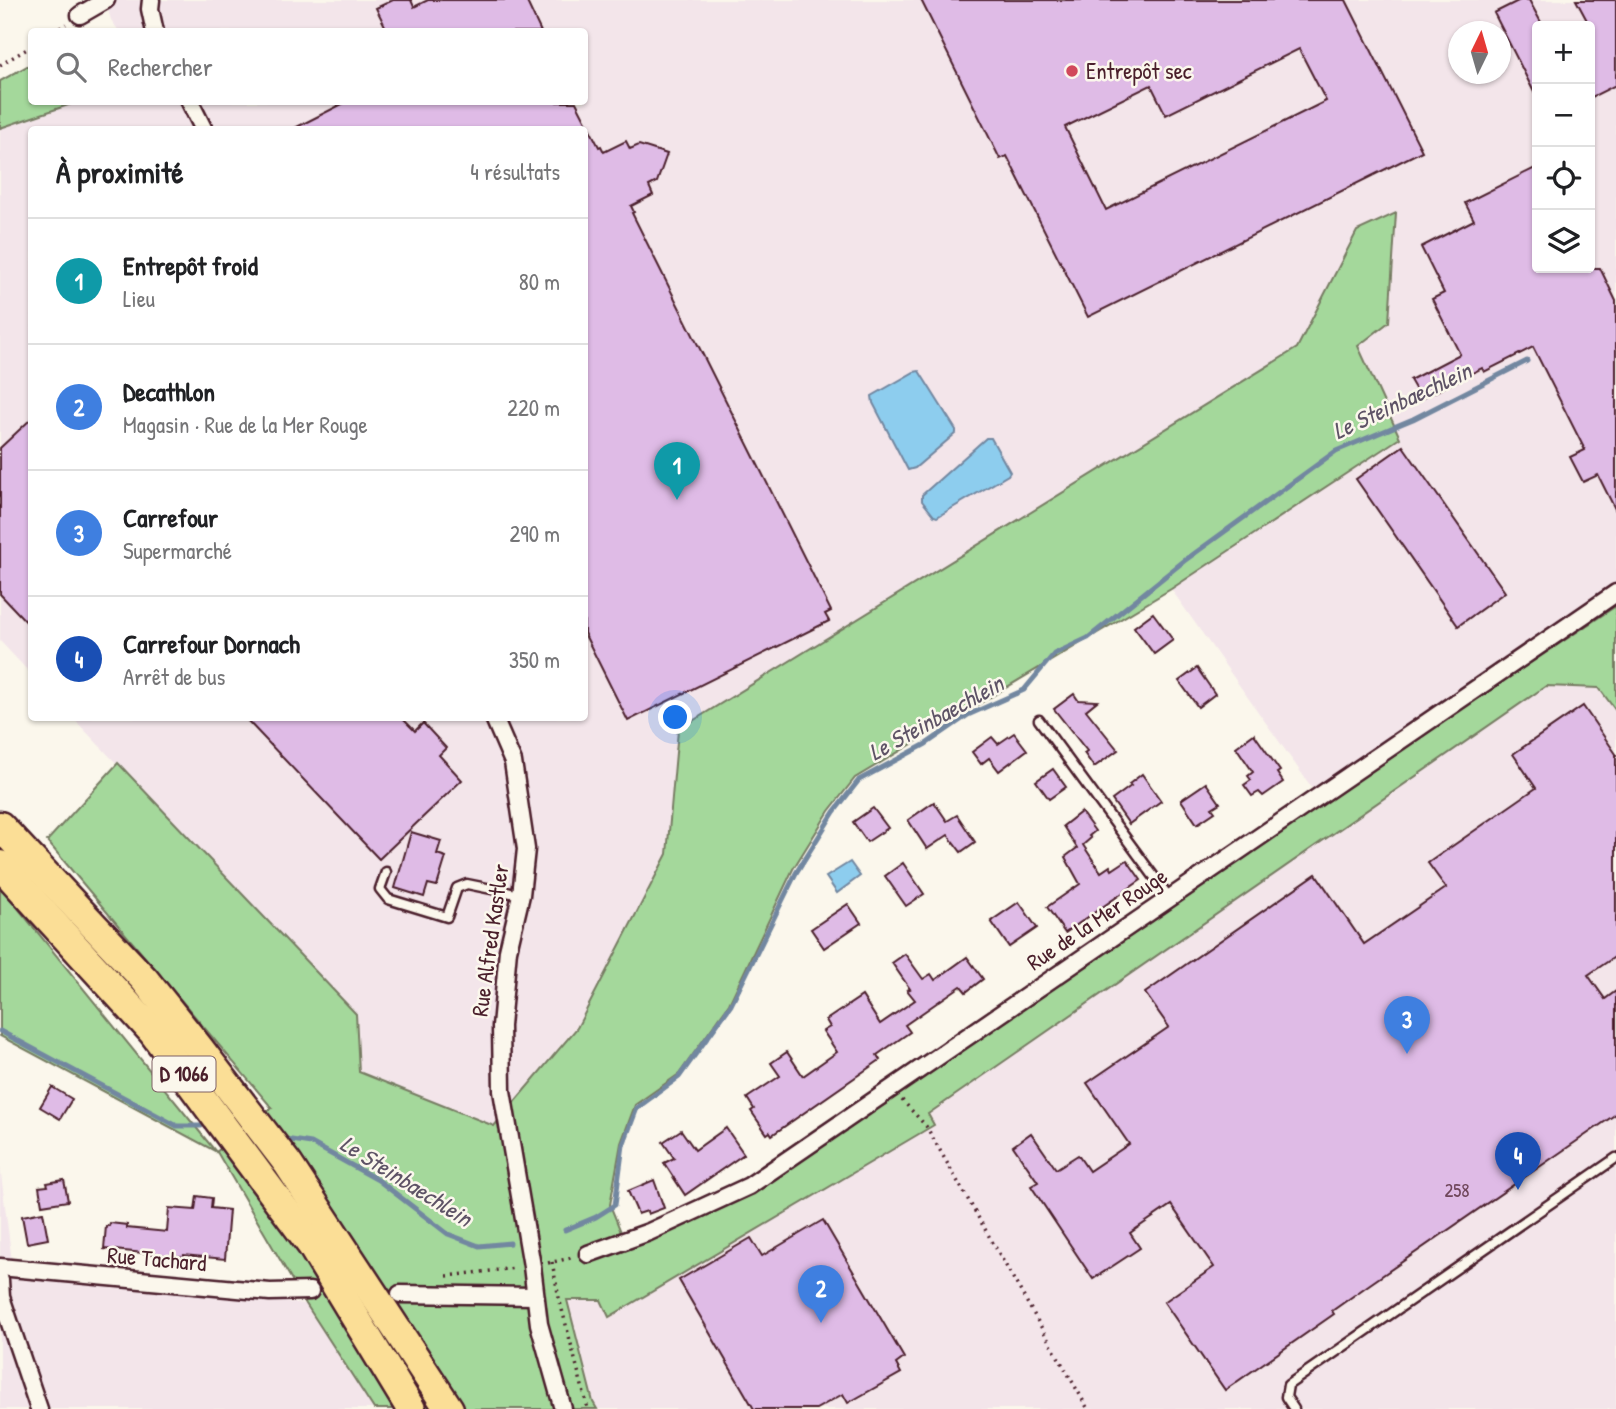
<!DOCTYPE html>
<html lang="fr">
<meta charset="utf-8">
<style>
body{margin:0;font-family:"Patrick Hand",sans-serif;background:#f6f6f6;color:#202124}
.controls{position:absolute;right:21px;top:21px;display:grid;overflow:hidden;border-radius:7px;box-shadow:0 2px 5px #0004}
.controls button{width:63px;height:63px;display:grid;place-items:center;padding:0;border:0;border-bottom:2px solid #e0e0e0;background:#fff;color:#202124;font:35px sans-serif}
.compass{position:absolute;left:1448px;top:21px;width:63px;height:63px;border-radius:50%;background:#fff;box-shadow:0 2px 5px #0004;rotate:5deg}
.you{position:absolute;left:676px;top:718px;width:24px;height:24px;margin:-18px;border:5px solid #fff;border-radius:50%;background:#1a73e8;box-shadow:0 0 0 10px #1a73e833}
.badge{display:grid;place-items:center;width:46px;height:46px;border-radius:50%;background:#d1495b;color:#fff;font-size:23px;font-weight:700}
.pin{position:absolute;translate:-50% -58px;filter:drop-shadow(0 2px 4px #0008)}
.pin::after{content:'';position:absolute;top:37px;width:24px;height:21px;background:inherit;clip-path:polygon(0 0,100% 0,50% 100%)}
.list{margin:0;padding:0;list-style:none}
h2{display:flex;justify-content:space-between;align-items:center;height:91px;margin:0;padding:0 28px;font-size:30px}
h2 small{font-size:23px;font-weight:400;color:#757577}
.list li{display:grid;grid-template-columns:46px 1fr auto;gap:21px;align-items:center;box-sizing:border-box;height:126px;padding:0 28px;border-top:2px solid #e0e0e0}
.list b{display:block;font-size:26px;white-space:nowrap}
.list p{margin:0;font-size:23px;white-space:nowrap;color:#757577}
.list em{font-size:23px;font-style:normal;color:#757577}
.icon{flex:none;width:38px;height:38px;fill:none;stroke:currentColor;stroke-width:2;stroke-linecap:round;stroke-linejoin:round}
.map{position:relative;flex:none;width:1616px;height:1409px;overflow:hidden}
.search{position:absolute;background:#fff;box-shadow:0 2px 5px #0004;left:28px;top:28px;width:560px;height:77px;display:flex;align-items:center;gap:18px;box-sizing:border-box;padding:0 24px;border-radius:7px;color:#757577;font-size:26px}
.panel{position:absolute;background:#fff;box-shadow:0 2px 5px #0004;left:28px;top:126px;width:560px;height:595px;border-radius:7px}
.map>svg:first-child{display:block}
.built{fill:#f3e5ea;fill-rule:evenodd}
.green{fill:#a4d89b;stroke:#777c63;stroke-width:2}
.water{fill:#8dcdee;stroke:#7287a0;stroke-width:2}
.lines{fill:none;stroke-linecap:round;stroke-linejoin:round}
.stream{stroke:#7287a0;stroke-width:5}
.building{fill:#dfbbe6;stroke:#4a1f2b;stroke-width:2;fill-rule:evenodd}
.lane-casing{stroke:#4a1f2b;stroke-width:13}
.street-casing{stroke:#4a1f2b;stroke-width:21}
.highway-casing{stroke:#4a1f2b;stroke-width:33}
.path{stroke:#4a1f2b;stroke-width:3.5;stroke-dasharray:2 5;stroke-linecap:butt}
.lane{stroke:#fbf7ec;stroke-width:8}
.street{stroke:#fbf7ec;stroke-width:16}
.highway{stroke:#fbde96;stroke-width:28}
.poi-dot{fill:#d1495b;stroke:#fbf7ec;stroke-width:2.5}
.labels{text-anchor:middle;stroke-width:5;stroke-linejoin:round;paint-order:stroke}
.number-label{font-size:19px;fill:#6f465a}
.shield{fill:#fbf7ec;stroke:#7f6065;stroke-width:2}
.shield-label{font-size:21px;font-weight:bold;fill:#4a1f2b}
.poi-label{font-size:23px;fill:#4a1f2b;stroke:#fbf7ec;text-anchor:start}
.street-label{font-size:23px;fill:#4a1f2b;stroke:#fbf7ec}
.water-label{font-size:24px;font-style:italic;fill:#5e5366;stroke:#fbf7ec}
</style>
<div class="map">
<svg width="1616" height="1409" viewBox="0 0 1616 1409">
<rect width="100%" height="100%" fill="#fbf7ec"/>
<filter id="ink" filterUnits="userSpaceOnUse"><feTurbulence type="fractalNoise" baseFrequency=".0143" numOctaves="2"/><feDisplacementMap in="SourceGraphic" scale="14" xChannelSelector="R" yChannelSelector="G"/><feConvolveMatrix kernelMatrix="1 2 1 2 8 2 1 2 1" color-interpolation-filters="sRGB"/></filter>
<g filter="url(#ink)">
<g class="built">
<path d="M105,0H1616V606L1322,802L1171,589L1399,438L1358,346L1357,231L1297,348L678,730L668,854L580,1022L494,1126L359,1072L356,1014L73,718H584V130H32L31,674L0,641V128L77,102H584V32L119,31L111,20ZM1537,26H1590V268H1537ZM1458,32H1500V74H1458Z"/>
<path d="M1546,686L1599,688L1616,711V1409H597L593,1402L566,1300H601L609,1317L934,1125L928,1114Z"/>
<path d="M0,1167L14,1277L306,1304L374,1409H0Z"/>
</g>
<g class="green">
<path d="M31,64L32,102H77L0,128V81Z"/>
<path d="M1396,213L1389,322L1358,346L1400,438L1171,589L855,778L829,811L793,869L729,1004L679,1074L635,1105L621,1143L610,1205L627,1247L755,1191L1322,802L1616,606V711L1599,688L1546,686L928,1114L934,1125L609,1317L601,1300H567L593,1402L597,1409H374L306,1304L217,1152L0,1036V886L216,1152L272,1108L47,841L118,763L356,1014L359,1072L494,1126L577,1028L667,854L678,730L1297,348L1357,231Z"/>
</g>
<g class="water">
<path d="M919,371L956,430V433L915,468L908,470L873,403L872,396L914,372Z"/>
<path d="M986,438H991L1010,472L1008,475L937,517L934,516L922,501V495Z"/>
<path d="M850,862L860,876L837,893L826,877Z"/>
</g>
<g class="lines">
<g class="stream">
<path d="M0,1031L177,1126H201"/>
<path d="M285,1139L311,1143L378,1180L448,1234L479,1246L510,1243"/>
<path d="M565,1230L596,1217L615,1205L623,1145L637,1108L679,1077L731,1005L796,873L834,812L859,780L926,744L968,715L1024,690L1054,654L1088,638L1184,561L1336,451L1413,419L1527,361"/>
</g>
</g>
<g class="building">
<path d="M393,0H411L414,7L428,0H526L541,32H388L376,8Z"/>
<path d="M921,0H1346L1422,151L1088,317L1007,156L1000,159ZM1299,49L1326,101L1106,210L1065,127L1151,85L1166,115Z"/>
<path d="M1520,0H1529L1543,26H1537V98L1494,13Z"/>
<path d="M1576,0H1616V85L1590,98V26Z"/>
<path d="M346,102H576L599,147L601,146L604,152L626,141L630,149L639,145L667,154L657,182L649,186L653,195L631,206L634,212L632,213L831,611L825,614L829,621L628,721L584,633V130H291Z"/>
<path d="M1537,167V268H1600L1616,301V511L1598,475L1583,482L1570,457L1585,450L1533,347L1484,372L1482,368L1421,399L1410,380L1460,354L1432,299L1444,293L1421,247L1474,220L1465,203Z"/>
<path d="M32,418V628L0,594V448Z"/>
<path d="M1403,446L1505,592L1458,626L1356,479Z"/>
<path d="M1153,613L1173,640L1154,654L1134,627Z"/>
<path d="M1197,668L1215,694L1198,707L1179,681Z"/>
<path d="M1074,694L1078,700L1097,701L1086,710L1118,750L1094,767L1084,753L1087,751L1054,709Z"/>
<path d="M1583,706L1616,754V956L1588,975L1605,999L1616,991V1114L1370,1284L1332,1311L1334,1314L1225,1390L1164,1302L1214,1267L1171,1205L1130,1233L1140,1248L1093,1279L1031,1186L1038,1182L1013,1146L1031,1133L1056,1169L1078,1155L1089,1171L1129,1144L1087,1083L1169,1027L1145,993L1316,874L1364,944L1446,888L1428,863L1536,788L1513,754Z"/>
<path d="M245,718H402L415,731L423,723L446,748L439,755L462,780L379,859Z"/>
<path d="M1014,733L1027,750L999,771L989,758L981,764L972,752L992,737L998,744Z"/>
<path d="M1254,734L1280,771L1277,773L1283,782L1263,796L1259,792L1252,796L1244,785L1251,780L1248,776L1253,772L1236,747Z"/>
<path d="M1053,769L1066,787L1049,799L1036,781Z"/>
<path d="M1142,774L1161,801L1129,824L1112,800L1131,786L1129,784Z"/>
<path d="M1206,783L1220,803L1212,808L1215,812L1197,824L1181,800Z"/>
<path d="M934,802L947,821L957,815L975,842L961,852L948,835L927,849L908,820Z"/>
<path d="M873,808L888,828L867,842L853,822Z"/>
<path d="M1081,812L1095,831L1089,836L1091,838L1083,845L1101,872L1110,866L1112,870L1127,860L1141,880L1065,933L1047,907L1080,884L1065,857L1077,848L1063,826Z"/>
<path d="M411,832L441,841L437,854L446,857L437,886L428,884L424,897L395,888Z"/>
<path d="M903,863L924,894L906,906L885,876Z"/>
<path d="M1019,902L1037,928L1009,947L991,921Z"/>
<path d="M848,904L861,923L824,948L811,929Z"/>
<path d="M905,954L923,979L931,974L935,980L967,957L983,979L966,992L961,986L905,1025L910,1032L877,1055L880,1060L772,1135L770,1132L767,1134L751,1111L754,1109L747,1098L780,1076L771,1063L787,1052L803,1076L837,1052L823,1031L830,1027L826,1020L862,996L880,1024L915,1000L907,990L910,989L892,963Z"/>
<path d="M52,1087L72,1099L60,1119L40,1107Z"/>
<path d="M726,1128L744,1154L685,1195L664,1163L674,1158L663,1142L681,1130L695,1150Z"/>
<path d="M64,1180L68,1201L42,1205L39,1187L48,1186L47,1183Z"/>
<path d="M654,1180L664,1208L648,1214L647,1211L638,1214L628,1191Z"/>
<path d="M197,1196L212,1198L211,1208L229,1210L225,1259L184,1255V1257L104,1249L106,1226H109L110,1223L127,1225V1228L167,1232L169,1208L195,1210Z"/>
<path d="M43,1212L48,1239L27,1243L22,1216Z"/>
<path d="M823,1220L904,1358L896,1364L901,1373L848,1403L843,1394L816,1409H754L679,1280L751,1238L762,1256Z"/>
</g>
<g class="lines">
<defs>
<g id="lane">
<path d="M1039,720L1169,897"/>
<path d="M386,872L380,889L388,899L447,917L457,888L467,884L521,895"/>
<path d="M1294,1409L1286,1397L1288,1385L1616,1158"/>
</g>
<g id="street">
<path d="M151,0L150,9L155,32"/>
<path d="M80,15L106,0"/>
<path d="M190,102L204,130"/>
<path d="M494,718L513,762L526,849L521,895L508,950L501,1026L502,1091L532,1266L539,1324L563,1409"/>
<path d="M588,1254L649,1232L749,1186L1616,593"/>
<path d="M0,1267L270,1292L310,1291"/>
<path d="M0,1280L1,1297L39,1409"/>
<path d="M400,1294L535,1296"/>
</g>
<g id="highway">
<path d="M0,826L144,979L199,1048L288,1164L449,1409"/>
<path d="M0,865L152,1031L312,1246L411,1409"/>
</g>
</defs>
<use href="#lane" class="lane-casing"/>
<use href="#street" class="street-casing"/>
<use href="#highway" class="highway-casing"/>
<g class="path">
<path d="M54,32L66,24"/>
<path d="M0,65L32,46"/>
<path d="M902,1100L926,1126L1088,1409"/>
<path d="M552,1262L559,1298L588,1409"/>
<path d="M548,1263L571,1258"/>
<path d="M447,1276L516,1268"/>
</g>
<use href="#lane" class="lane"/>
<use href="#street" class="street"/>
<use href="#highway" class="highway"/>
</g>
</g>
<circle class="poi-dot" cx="1072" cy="71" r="7"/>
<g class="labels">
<g class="number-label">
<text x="1457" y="1197">258</text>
</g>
<rect class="shield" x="152.5" y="1056.5" width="63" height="35" rx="5"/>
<g class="shield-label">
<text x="184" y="1081">D 1066</text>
</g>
<g class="poi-label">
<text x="1086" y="79">Entrepôt sec</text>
</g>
<g class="street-label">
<text transform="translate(1097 919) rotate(-34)" y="8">Rue de la Mer Rouge</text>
<text transform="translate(490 940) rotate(-82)" y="8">Rue Alfred Kastler</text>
<text transform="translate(157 1259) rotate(5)" y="8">Rue Tachard</text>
</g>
<g class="water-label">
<text transform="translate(1402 401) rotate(-25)" y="8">Le Steinbaechlein</text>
<text transform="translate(936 718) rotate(-29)" y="8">Le Steinbaechlein</text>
<text transform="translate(406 1181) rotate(32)" y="8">Le Steinbaechlein</text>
</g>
</g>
</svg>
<div class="controls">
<button>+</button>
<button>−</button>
<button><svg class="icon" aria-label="locate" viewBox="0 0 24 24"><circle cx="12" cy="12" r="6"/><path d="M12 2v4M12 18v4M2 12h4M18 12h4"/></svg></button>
<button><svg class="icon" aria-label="layers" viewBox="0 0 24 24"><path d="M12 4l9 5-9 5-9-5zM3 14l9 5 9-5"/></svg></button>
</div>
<svg class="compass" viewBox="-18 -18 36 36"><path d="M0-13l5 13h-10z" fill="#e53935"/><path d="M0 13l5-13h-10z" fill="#757577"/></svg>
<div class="you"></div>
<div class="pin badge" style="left:677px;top:500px;background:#0f9aa8">1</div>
<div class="pin badge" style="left:821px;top:1323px;background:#3f7fe0">2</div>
<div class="pin badge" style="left:1407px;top:1054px;background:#3f7fe0">3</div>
<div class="pin badge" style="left:1518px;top:1190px;background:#1a4fb4">4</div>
<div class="search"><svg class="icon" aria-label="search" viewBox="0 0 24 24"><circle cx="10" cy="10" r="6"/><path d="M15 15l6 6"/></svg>Rechercher</div>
<section class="panel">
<h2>À proximité<small>4 résultats</small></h2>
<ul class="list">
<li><span class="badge" style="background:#0f9aa8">1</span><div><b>Entrepôt froid</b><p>Lieu</p></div><em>80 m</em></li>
<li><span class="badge" style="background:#3f7fe0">2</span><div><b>Decathlon</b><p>Magasin · Rue de la Mer Rouge</p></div><em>220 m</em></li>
<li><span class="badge" style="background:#3f7fe0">3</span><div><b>Carrefour</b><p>Supermarché</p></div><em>290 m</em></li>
<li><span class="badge" style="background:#1a4fb4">4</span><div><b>Carrefour Dornach</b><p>Arrêt de bus</p></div><em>350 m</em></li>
</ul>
</section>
</div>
